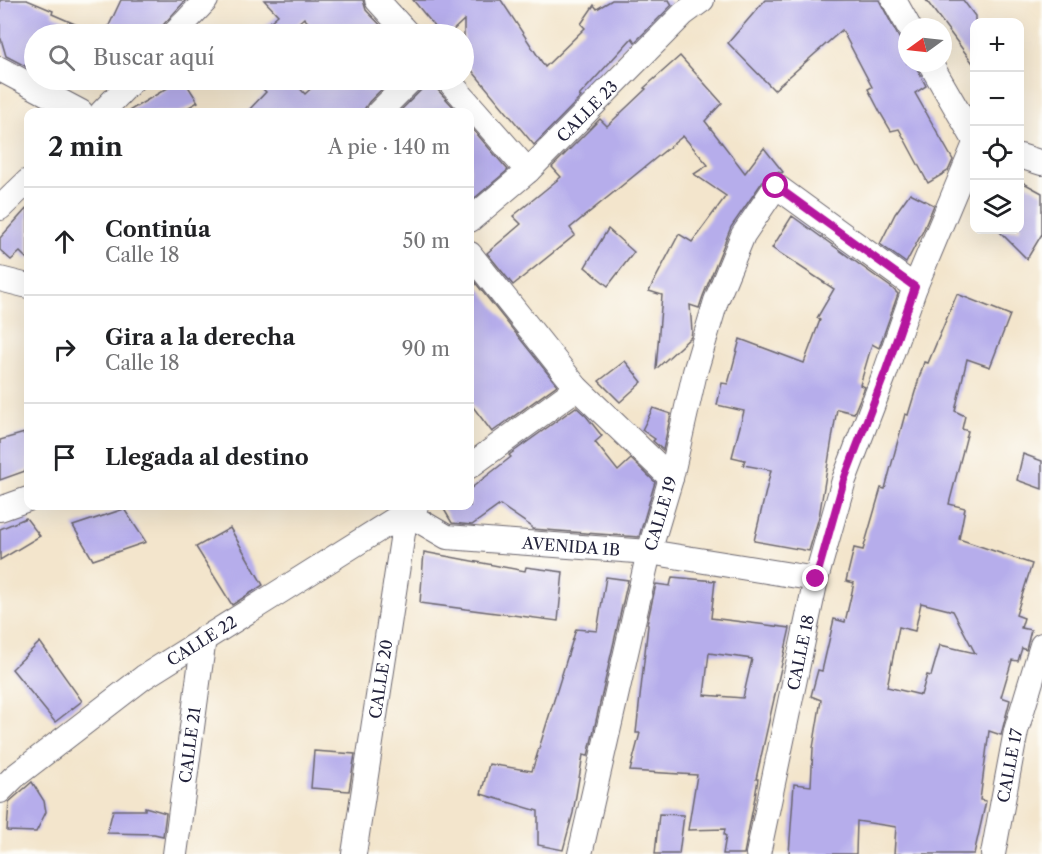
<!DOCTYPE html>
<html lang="es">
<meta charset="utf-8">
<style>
body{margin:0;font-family:"Libre Caslon Text",serif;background:#f2f2f2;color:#202124}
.controls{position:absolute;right:18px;top:18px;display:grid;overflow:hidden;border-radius:12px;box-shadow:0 6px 24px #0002}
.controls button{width:54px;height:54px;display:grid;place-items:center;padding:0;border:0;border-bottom:2px solid #e0e0e0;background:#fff;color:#202124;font:30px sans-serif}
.compass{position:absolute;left:898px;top:18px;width:54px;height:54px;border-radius:50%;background:#fff;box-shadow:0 6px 24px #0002;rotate:255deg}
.stop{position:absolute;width:18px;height:18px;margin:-14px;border:4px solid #b5179e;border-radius:50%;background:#fff}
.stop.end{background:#b5179e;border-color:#fff;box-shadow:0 2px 6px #0008}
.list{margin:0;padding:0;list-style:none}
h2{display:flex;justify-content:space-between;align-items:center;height:78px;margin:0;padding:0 24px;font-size:26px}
h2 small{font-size:20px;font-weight:400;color:#757577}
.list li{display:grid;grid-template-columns:39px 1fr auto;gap:18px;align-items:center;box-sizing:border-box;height:108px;padding:0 24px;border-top:2px solid #e0e0e0}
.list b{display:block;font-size:22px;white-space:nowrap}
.list p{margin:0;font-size:20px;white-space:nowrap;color:#757577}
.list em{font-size:20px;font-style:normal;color:#757577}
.icon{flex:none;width:33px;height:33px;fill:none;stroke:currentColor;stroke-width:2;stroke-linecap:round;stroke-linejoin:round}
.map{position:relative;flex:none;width:1042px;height:854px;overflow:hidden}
.search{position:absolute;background:#fff;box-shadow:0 6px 24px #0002;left:24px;top:24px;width:450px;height:66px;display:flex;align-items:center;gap:15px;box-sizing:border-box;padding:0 21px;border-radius:33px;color:#757577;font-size:22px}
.panel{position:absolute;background:#fff;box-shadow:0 6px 24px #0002;left:24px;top:108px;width:450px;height:402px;border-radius:12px}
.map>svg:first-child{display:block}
.building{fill:#b6adeb;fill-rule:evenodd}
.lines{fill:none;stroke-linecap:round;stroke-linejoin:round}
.street-casing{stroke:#6b666e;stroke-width:26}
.street{stroke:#fff;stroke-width:24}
.route{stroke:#b5179e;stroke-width:8}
.labels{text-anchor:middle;stroke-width:4.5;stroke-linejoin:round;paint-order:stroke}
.street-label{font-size:16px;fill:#22223b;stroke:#fdfcf7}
</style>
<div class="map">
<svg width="1042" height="854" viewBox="0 0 1042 854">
<rect width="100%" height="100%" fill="#fdfcf7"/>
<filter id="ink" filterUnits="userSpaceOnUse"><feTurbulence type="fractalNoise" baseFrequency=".0167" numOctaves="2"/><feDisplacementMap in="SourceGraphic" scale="12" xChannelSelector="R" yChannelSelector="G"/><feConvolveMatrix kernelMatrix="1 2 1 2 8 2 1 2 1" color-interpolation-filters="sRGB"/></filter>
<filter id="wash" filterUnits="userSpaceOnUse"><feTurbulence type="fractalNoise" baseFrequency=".008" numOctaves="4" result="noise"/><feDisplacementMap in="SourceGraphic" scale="24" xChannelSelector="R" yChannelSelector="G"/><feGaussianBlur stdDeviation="1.35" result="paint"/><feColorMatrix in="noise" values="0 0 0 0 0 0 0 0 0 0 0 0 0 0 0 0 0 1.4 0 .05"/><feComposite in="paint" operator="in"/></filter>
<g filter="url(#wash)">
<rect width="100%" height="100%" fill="#f3e5cc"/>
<g id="blocks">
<g class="building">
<path d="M0,0H27L53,11L52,14L98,34H34V55L29,68L6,56L1,39L0,38Z"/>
<path d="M121,0H186L164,24L160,30V34H105Z"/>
<path d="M264,0H363L366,10L389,34H347L338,24L326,34H319L304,18L285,34H256L278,15Z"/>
<path d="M413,0H501L545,67L585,28L581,24L594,5L597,9L612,0H669L672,5L635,42L632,38L579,96L581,97L534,145L464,61V20L449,34H441Z"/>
<path d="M765,0H879L907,53V63H914L926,86L915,93L953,160L948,171L928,183L899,129L891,131L881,114L868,89L872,87L842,30L774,90L728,43Z"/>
<path d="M926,0H963L975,16V66Z"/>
<path d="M680,56L722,103L705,121L745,173L764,148L783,172L782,173L777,172L770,173L765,178L731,227L703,296L699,308L690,305L692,331L691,337L656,369L662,295L649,291L679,234L692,242L726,196L694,174L708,165L683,136L570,228L575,235L513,285L487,253L521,224L513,216L561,177L552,167L600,119L607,126L646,89L644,88Z"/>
<path d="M181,80H184L198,102L180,112H127Z"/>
<path d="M254,80H292L305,94L320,80H391L369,102L365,108V112H247L266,92Z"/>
<path d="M425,80H432L437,89L458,112H399L421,90L425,84Z"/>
<path d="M470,126L508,170L470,202Z"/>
<path d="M1020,181L1042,193V234L1027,259L998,230H1020Z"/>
<path d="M910,193L934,205L923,231L906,263L880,244L895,214Z"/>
<path d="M28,207V260L20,252L11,260L0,250V238Z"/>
<path d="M792,216L892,288L898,294L879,348L872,344L860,385L865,387L854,413L837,409L819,517L809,551L754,541L771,470L743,465L745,460L732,457L744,411L717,405L722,383L728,384L740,339L804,363L820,320L817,318L834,289L772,248Z"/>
<path d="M608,229L634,252L608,286L585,267Z"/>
<path d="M470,276L557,385L492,432L470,403Z"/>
<path d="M957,294L1010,315L990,367L967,359L955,411L965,416L962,429L968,431L949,504L965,508L959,539L1032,564L1016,615L1024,618L1021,628L1031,630L1026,650L1022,648L1018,661L1012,660L1001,697L1010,700L1001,735L989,731L980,800L986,801L974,854H894L896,827L857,821L856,854H789L794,784L811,786L813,748L821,700L811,696L818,670L822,671L834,619L845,622L854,583L846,581L854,548L863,550L881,488L885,489L905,414L908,415L924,362L928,363ZM921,603L953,611L975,653L940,645L931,676L927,675L921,695L887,687L899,627L915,631Z"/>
<path d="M625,361L642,382L620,402L599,381Z"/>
<path d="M576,407L586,416L602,436L595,442L618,471L631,459L655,482L639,537L532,529V527L500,505L472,525L452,523L442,506H470V489L511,457L509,455Z"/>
<path d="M653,408L671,414L663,450L653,441L655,439L642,430Z"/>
<path d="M28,432V470L0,480V440Z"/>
<path d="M1023,454L1042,461V489L1017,480Z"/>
<path d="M124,509L146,542L93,560L73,526Z"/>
<path d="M26,518L40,536L0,560V529Z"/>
<path d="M230,528L263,585L232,605L196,547Z"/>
<path d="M424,552L525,571L526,567L563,572L558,621L420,603Z"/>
<path d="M606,577L628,580L588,756L583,755L573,813L563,850L538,845V811L481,794L489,764L532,771L576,629L597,631Z"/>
<path d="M672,577L715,581L711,618L790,628L756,779H758L755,797L744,854H723L726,836L724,835L725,829L688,830L697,775L630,771L640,733H636L648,625L647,624L656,584L670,586ZM709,653L752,659L743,698L704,695Z"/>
<path d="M40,642L82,701L55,722L12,669Z"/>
<path d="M314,751L355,754L349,791L311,788Z"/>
<path d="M32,782L44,801L46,812L36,832L7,831L9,802Z"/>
<path d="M145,807L166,813L163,836L154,834L107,833L113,810H145Z"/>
<path d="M659,814L684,815L679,854H655Z"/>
</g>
</g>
</g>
<g filter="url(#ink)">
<use href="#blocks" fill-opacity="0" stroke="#6b666e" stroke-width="1.5"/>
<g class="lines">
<defs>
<g id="street">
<path d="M377,0L408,34"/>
<path d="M894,0L909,27"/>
<path d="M174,34L206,0"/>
<path d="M930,63L974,139"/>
<path d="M0,69L81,112"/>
<path d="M448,80L528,171"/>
<path d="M102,112L133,80"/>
<path d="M379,112L411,80"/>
<path d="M1020,156L1042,163"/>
<path d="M0,208L28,181"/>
<path id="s1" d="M470,220L528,171L683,14L702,0"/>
<path d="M470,254L577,388L671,478"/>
<path d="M0,279L28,286"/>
<path d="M470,466L577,388"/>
<path d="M0,509L28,499"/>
<path id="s2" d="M406,513L447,537L649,552L816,579"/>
<path id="s3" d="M0,791L14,777L144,677L416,506"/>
<path id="s4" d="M175,854L204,638"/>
<path id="s5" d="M354,854L406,513L401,506"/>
<path id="s6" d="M580,854L649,552L671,478L695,372L716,301L743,235L776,186L915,287"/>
<path id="s7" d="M758,854L816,579L844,480L885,373L915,287L974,146"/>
<path id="s8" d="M993,854L1016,731L1042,645"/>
</g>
</defs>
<use href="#street" class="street-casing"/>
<use href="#street" class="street"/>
</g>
</g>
<g class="lines" filter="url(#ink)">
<path class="route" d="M776,186L915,287L885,373L844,480L816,579"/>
</g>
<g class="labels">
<g class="street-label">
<text dy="6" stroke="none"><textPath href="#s1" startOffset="160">CALLE 23</textPath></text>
<text dy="6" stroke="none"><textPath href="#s6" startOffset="350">CALLE 19</textPath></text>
<text dy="6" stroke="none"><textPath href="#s2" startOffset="172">AVENIDA 1B</textPath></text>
<text dy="6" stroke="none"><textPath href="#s3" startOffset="252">CALLE 22</textPath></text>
<text dy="6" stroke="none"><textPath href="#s7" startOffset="206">CALLE 18</textPath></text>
<text dy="6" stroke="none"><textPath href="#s5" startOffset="177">CALLE 20</textPath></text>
<text dy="6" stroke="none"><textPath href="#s4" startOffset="110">CALLE 21</textPath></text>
<text dy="6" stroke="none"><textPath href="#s8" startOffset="90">CALLE 17</textPath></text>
</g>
</g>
</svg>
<div class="controls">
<button>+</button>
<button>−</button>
<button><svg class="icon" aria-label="locate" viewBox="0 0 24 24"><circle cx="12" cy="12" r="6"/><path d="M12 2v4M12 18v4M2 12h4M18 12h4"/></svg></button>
<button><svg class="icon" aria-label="layers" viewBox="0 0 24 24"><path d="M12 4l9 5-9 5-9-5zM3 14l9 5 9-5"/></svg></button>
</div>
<svg class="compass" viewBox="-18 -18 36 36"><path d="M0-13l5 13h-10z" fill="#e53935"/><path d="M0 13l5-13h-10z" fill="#757577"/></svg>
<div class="stop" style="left:776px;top:186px"></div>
<div class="stop end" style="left:816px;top:579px"></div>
<div class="search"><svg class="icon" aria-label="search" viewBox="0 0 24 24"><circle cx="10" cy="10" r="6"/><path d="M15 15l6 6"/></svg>Buscar aquí</div>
<section class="panel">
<h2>2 min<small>A pie · 140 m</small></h2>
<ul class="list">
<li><svg class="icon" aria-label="ahead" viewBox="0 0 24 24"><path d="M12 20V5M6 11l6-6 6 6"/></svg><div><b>Continúa</b><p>Calle 18</p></div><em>50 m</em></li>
<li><svg class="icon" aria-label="right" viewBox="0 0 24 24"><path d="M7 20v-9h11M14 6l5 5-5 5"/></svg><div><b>Gira a la derecha</b><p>Calle 18</p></div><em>90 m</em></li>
<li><svg class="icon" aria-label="arrive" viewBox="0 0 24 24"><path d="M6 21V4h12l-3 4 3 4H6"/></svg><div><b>Llegada al destino</b></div></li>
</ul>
</section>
</div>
